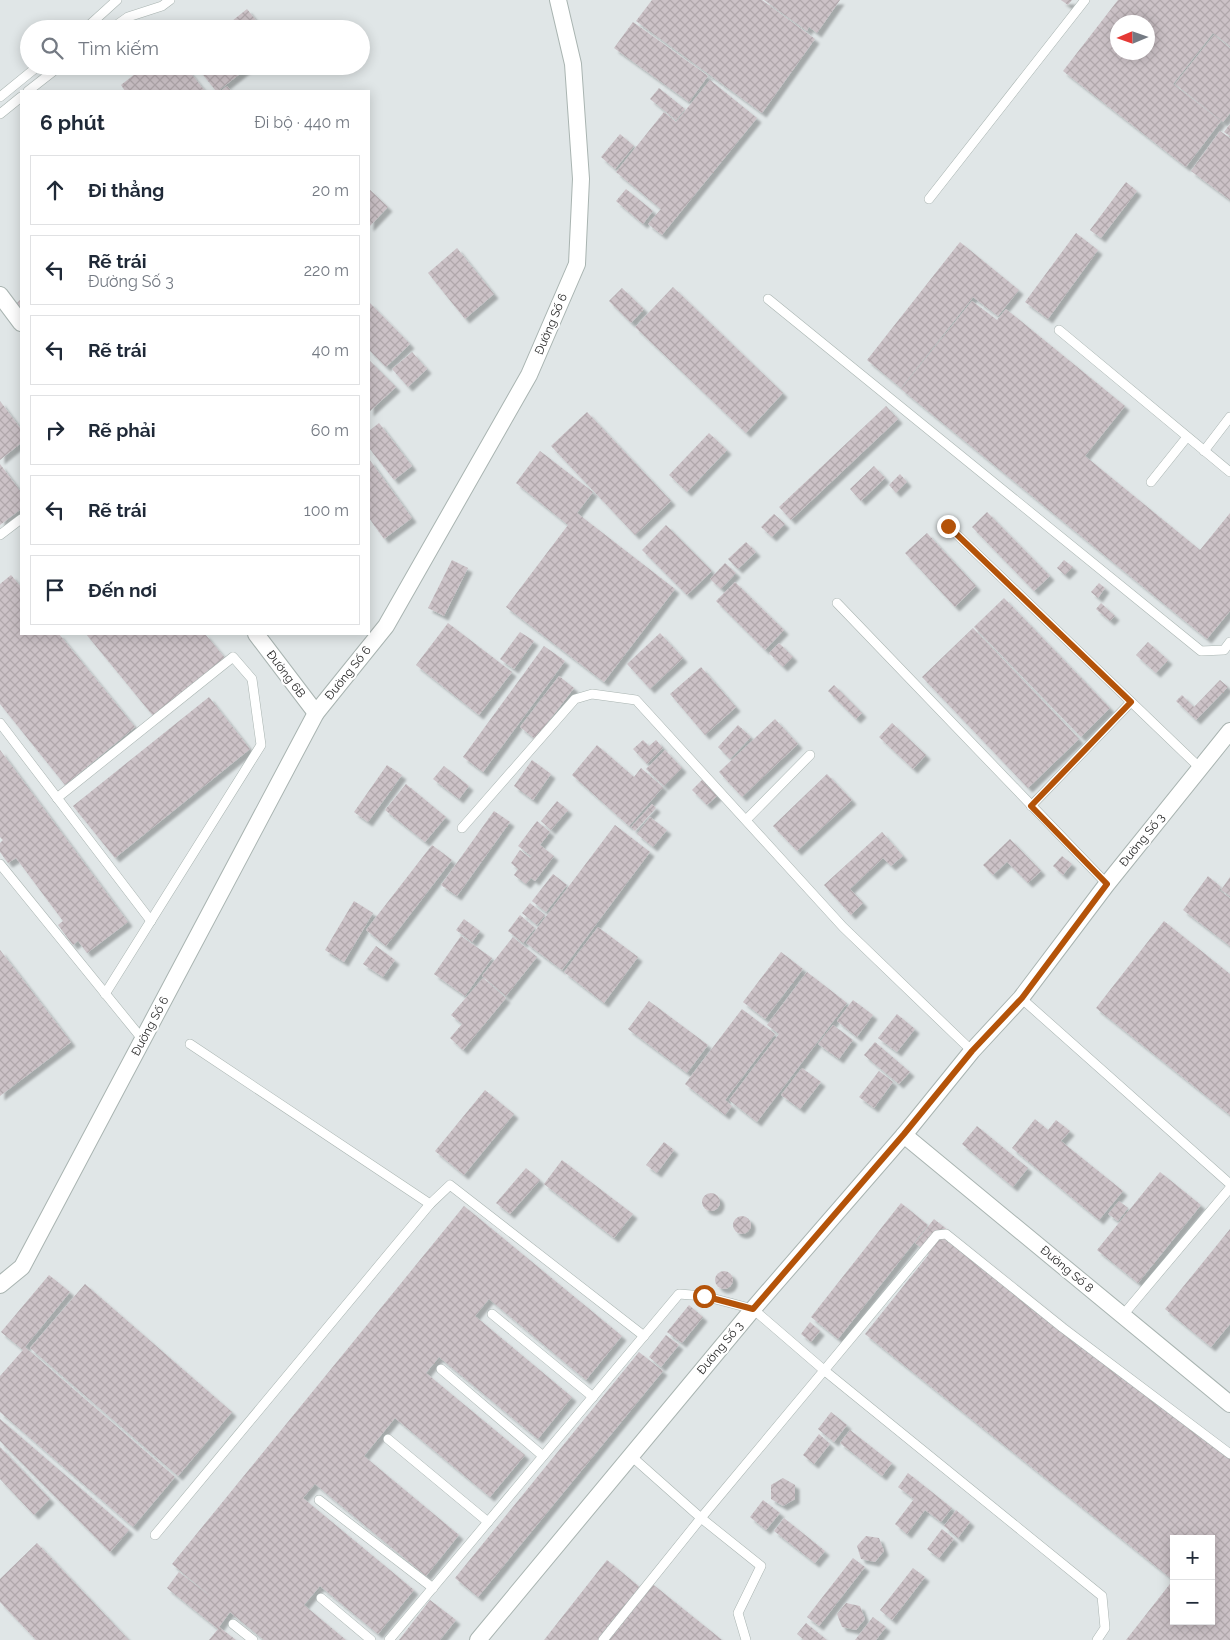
<!DOCTYPE html>
<html lang="vi">
<meta charset="utf-8">
<style>
body{margin:0;font-family:Raleway,sans-serif;background:#f2f2f3;color:#1f2937}
.controls{position:absolute;right:15px;bottom:15px;display:grid;overflow:hidden;border-radius:0px;box-shadow:0 2px 12px #0003}
.controls button{width:45px;height:45px;display:grid;place-items:center;padding:0;border:0;border-bottom:1px solid #e0e1e3;background:#fff;color:#1f2937;font:25px sans-serif}
.compass{position:absolute;left:1110px;top:15px;width:45px;height:45px;border-radius:50%;background:#fff;box-shadow:0 2px 12px #0003;rotate:268deg}
.stop{position:absolute;width:15px;height:15px;margin:-11px;border:4px solid #b45309;border-radius:50%;background:#fff}
.stop.end{background:#b45309;border-color:#fff;box-shadow:0 1px 5px #0008}
.list{margin:0;padding:0;list-style:none}
h2{display:flex;justify-content:space-between;align-items:center;height:65px;margin:0;padding:0 20px;font-size:21px}
h2 small{font-size:16px;font-weight:400;color:#747a83}
.list li{display:grid;grid-template-columns:32px 1fr auto;gap:15px;align-items:center;box-sizing:border-box;height:70px;margin:0 10px 10px;padding:0 10px;border:1px solid #e0e1e3;border-radius:0px}
.list b{display:block;font-size:19px;white-space:nowrap}
.list p{margin:0;font-size:16px;white-space:nowrap;color:#747a83}
.list em{font-size:16px;font-style:normal;color:#747a83}
.icon{flex:none;width:28px;height:28px;fill:none;stroke:currentColor;stroke-width:2;stroke-linecap:round;stroke-linejoin:round}
.map{position:relative;flex:none;width:1230px;height:1640px;overflow:hidden}
.search{position:absolute;background:#fff;box-shadow:0 2px 12px #0003;left:20px;top:20px;width:350px;height:55px;display:flex;align-items:center;gap:12px;box-sizing:border-box;padding:0 18px;border-radius:28px;color:#747a83;font-size:19px}
.panel{position:absolute;background:#fff;box-shadow:0 2px 12px #0003;left:20px;top:90px;width:350px;height:545px;border-radius:0px}
.map>svg:first-child{display:block}
.industrial{fill:#e0e6e7;fill-rule:evenodd}
.building{fill:url(#building-cross-hatch);fill-rule:evenodd;filter:url(#shadow)}
.lines{fill:none;stroke-linecap:round;stroke-linejoin:round}
.service-casing{stroke:#a9b4b1;stroke-width:10}
.minor-casing{stroke:#a9b4b1;stroke-width:18}
.service{stroke:#fff;stroke-width:9}
.minor{stroke:#fff;stroke-width:16}
.route{stroke:#b45309;stroke-width:6}
.labels{text-anchor:middle;stroke-width:4.5;stroke-linejoin:round;paint-order:stroke}
.street-label{font-size:12px;fill:#2d2d2d;stroke:#fff}
</style>
<div class="map">
<svg width="1230" height="1640" viewBox="0 0 1230 1640">
<defs>
<pattern id="building-cross-hatch" width="8" height="8" patternUnits="userSpaceOnUse" patternTransform="scale(1.25)"><rect width="8" height="8" fill="#ccc2c7"/><path d="M0 0l8 8M0 8l8-8" fill="none" stroke="#b0a7ab"/></pattern>
<filter id="shadow"><feDropShadow dx="4.5" dy="4.5" stdDeviation="1" flood-color="#0004"/></filter>
</defs>
<rect width="100%" height="100%" fill="#eee0e8"/>
<path class="industrial" d="M0,0H1230V1640H0ZM1118,22H1148V52H1118ZM29,29H361V66H29ZM21,91H369V634H21ZM1174,1539H1211V1621H1174Z"/>
<g class="building">
<path d="M652,0H762L815,39L762,113L636,21Z"/>
<path d="M764,0H840L817,33L809,27L807,31Z"/>
<path d="M1061,0H1072L1068,5Z"/>
<path d="M1118,0H1230V46L1213,33L1173,84L1221,121L1186,167L1063,71ZM1118,22H1148V52H1118Z"/>
<path d="M247,9L263,29H222Z"/>
<path d="M633,22L708,76L689,102L614,48Z"/>
<path d="M1214,35L1230,48V113L1223,122L1175,84Z"/>
<path d="M145,66H185L205,91H125L121,85Z"/>
<path d="M196,66H250L218,91H216Z"/>
<path d="M710,80L757,118L662,235L648,224L661,209L616,172L664,112L676,122Z"/>
<path d="M227,86L231,91H221Z"/>
<path d="M659,88L685,109L676,120L650,99Z"/>
<path d="M1230,124V136L1224,132Z"/>
<path d="M1220,131L1230,138V200L1191,171Z"/>
<path d="M620,134L634,146L615,169L601,157Z"/>
<path d="M1126,182L1137,191L1101,238L1090,230Z"/>
<path d="M369,189L388,207L369,227Z"/>
<path d="M626,189L653,211L643,224L616,201Z"/>
<path d="M1076,233L1098,250L1048,319L1025,302Z"/>
<path d="M960,242L1019,290L998,316L973,297L901,388L867,360Z"/>
<path d="M457,248L494,294L465,319L428,273Z"/>
<path d="M673,287L783,393L746,433L635,327Z"/>
<path d="M622,288L644,309L631,323L609,301Z"/>
<path d="M21,299V317L13,307Z"/>
<path d="M972,301L997,320L1006,309L1125,406L1085,456L1200,550L1230,513V611L1207,639L901,389Z"/>
<path d="M369,302L410,344L386,367L369,350Z"/>
<path d="M412,352L427,369L408,387L392,369Z"/>
<path d="M369,360L396,387L369,412Z"/>
<path d="M0,401L21,429V443L0,460Z"/>
<path d="M886,406L898,419L791,520L779,507Z"/>
<path d="M587,412L671,501L635,535L551,446Z"/>
<path d="M379,423L412,466L394,480L369,448V431Z"/>
<path d="M709,433L727,450L687,492L669,475Z"/>
<path d="M540,451L593,492L577,513L675,589L604,682L506,607L568,525L516,483Z"/>
<path d="M369,459L412,518L384,539L369,518Z"/>
<path d="M0,464L21,492V509L0,525Z"/>
<path d="M874,466L885,478L861,501L850,489Z"/>
<path d="M900,474L907,482L896,493L889,485Z"/>
<path d="M987,512L1050,576L1034,591L972,527Z"/>
<path d="M774,514L785,524L772,537L761,527Z"/>
<path d="M666,525L712,571L687,595L642,550Z"/>
<path d="M927,533L976,586L955,607L905,553Z"/>
<path d="M746,542L756,552L738,569L728,559Z"/>
<path d="M452,560L468,568L444,616L428,608Z"/>
<path d="M1064,560L1073,567L1065,575L1057,568Z"/>
<path d="M725,563L736,573L721,589L710,579Z"/>
<path d="M11,575L21,587V634H59L135,727L65,785L0,704V584Z"/>
<path d="M735,582L784,630L765,650L716,601Z"/>
<path d="M1099,583L1105,588L1098,598L1091,592Z"/>
<path d="M1004,598L1110,708L1081,737L974,627Z"/>
<path d="M1101,603L1115,616L1110,621L1096,609Z"/>
<path d="M448,623L512,672L479,715L416,665Z"/>
<path d="M973,628L1079,739L1028,788L922,677Z"/>
<path d="M520,632L534,641L514,669L500,659Z"/>
<path d="M660,633L683,658L650,689L627,664Z"/>
<path d="M86,634H205L225,658L154,717Z"/>
<path d="M1148,642L1168,660L1156,673L1136,655Z"/>
<path d="M779,643L793,657L783,667L769,653Z"/>
<path d="M544,646L565,661L483,772L463,757Z"/>
<path d="M701,667L736,707L705,735L670,694Z"/>
<path d="M559,676L574,688L535,739L520,727Z"/>
<path d="M1220,680L1228,687L1196,720L1176,701L1182,695L1194,707Z"/>
<path d="M834,685L862,713L856,719L828,691Z"/>
<path d="M209,697L250,749L115,858L73,806Z"/>
<path d="M775,719L798,744L742,797L719,772Z"/>
<path d="M892,723L926,755L913,769L879,737Z"/>
<path d="M738,725L751,737L730,759L718,747Z"/>
<path d="M643,740L649,746L656,740L663,748L647,764L633,749Z"/>
<path d="M597,745L634,777L641,768L663,787L629,826L572,775Z"/>
<path d="M0,750L128,922L87,953L78,941L73,945L58,925L63,921L16,858L8,863L0,852V843L3,840L0,837Z"/>
<path d="M665,750L682,768L664,786L646,769Z"/>
<path d="M532,760L551,774L533,800L514,786Z"/>
<path d="M387,765L402,775L368,822L354,812Z"/>
<path d="M444,766L469,786L459,799L433,779Z"/>
<path d="M827,774L852,800L797,851L773,826Z"/>
<path d="M703,779L718,795L707,805L692,790Z"/>
<path d="M406,784L446,817L425,842L385,810Z"/>
<path d="M557,801L568,810L551,830L541,821Z"/>
<path d="M652,804L656,808L635,831L631,827Z"/>
<path d="M494,811L510,822L457,896L441,885Z"/>
<path d="M650,817L667,830L653,847L637,834Z"/>
<path d="M537,821L550,832L540,845L554,856L535,881L531,878L526,884L514,875L518,869L511,863L520,850L530,858L535,852L531,856L518,846Z"/>
<path d="M615,825L650,852L562,970L526,943Z"/>
<path d="M882,832L903,856L891,866L883,858L850,889L863,903L851,915L824,885Z"/>
<path d="M1010,839L1041,871L1028,883L1007,862L993,875L983,865Z"/>
<path d="M432,845L452,860L386,946L366,930Z"/>
<path d="M1062,856L1072,864L1063,875L1053,866Z"/>
<path d="M553,874L567,885L546,912L532,901Z"/>
<path d="M1208,876L1221,887L1219,890L1230,898V946L1183,910Z"/>
<path d="M1230,877V896L1221,890Z"/>
<path d="M354,901L373,913L344,962L325,950Z"/>
<path d="M530,903L545,915L537,925L522,913Z"/>
<path d="M520,915L535,928L523,943L508,931Z"/>
<path d="M464,919L480,931L472,942L456,930Z"/>
<path d="M1164,921L1230,974V1115L1096,1008Z"/>
<path d="M598,927L638,957L604,1003L564,972Z"/>
<path d="M461,936L492,958L465,996L434,974Z"/>
<path d="M513,937L537,957L506,996L482,976Z"/>
<path d="M376,946L395,960L383,977L363,964Z"/>
<path d="M0,950L71,1042L0,1096Z"/>
<path d="M781,952L803,969L765,1019L743,1002Z"/>
<path d="M807,972L847,1003L757,1122L729,1100L779,1034L767,1025Z"/>
<path d="M483,978L506,998L463,1050L450,1038L462,1024L451,1015Z"/>
<path d="M853,1000L873,1015L857,1037L837,1021Z"/>
<path d="M649,1001L708,1045L687,1073L628,1029Z"/>
<path d="M742,1009L775,1034L725,1100L732,1106L725,1115L685,1084Z"/>
<path d="M897,1014L915,1029L897,1052L878,1038Z"/>
<path d="M833,1025L853,1040L839,1059L818,1044Z"/>
<path d="M875,1042L910,1072L899,1084L864,1055Z"/>
<path d="M802,1068L821,1082L800,1109L781,1095Z"/>
<path d="M879,1071L893,1082L874,1108L859,1097Z"/>
<path d="M485,1090L514,1114L464,1175L435,1151Z"/>
<path d="M1035,1119L1048,1130L1056,1120L1070,1131L1061,1141L1123,1191L1099,1220L1012,1148Z"/>
<path d="M977,1126L1028,1168L1013,1187L962,1144Z"/>
<path d="M664,1142L674,1150L657,1173L646,1165Z"/>
<path d="M562,1160L633,1214L614,1238L544,1184Z"/>
<path d="M526,1168L540,1180L510,1214L496,1203Z"/>
<path d="M1160,1172L1201,1205L1138,1283L1097,1250Z"/>
<circle cx="711" cy="1202" r="9"/>
<path d="M1119,1201L1128,1208L1118,1221L1108,1214Z"/>
<path d="M901,1203L928,1225L838,1339L811,1317Z"/>
<path d="M464,1206L622,1336L586,1380L489,1299L475,1316L572,1397L538,1439L439,1357L426,1373L525,1455L490,1497L395,1418L364,1456L459,1535L426,1576L315,1484L303,1498L414,1590L378,1634L320,1586L304,1605L346,1640H264L230,1612L219,1627L236,1640H209L218,1629L167,1588L179,1572L214,1599L172,1564Z"/>
<circle cx="742" cy="1225" r="9"/>
<path d="M934,1219L1230,1456V1640H1126L1173,1580L865,1334L929,1254L915,1243ZM1174,1539H1211V1621H1174Z"/>
<path d="M1230,1229V1324L1211,1347L1165,1309Z"/>
<circle cx="724" cy="1280" r="9"/>
<path d="M49,1275L70,1292L25,1347L175,1477L133,1527L0,1412V1376L23,1350L1,1332Z"/>
<path d="M85,1284L232,1412L178,1476L30,1348Z"/>
<path d="M689,1305L703,1317L682,1343L667,1332Z"/>
<path d="M810,1322L820,1331L811,1342L801,1334Z"/>
<path d="M666,1335L679,1345L661,1367L649,1357Z"/>
<path d="M639,1352L663,1371L478,1597L455,1578Z"/>
<path d="M831,1412L847,1425L834,1442L818,1429Z"/>
<path d="M0,1419L129,1530L110,1552L0,1441Z"/>
<path d="M850,1430L892,1463L882,1476L840,1443Z"/>
<path d="M819,1434L830,1444L814,1464L803,1455Z"/>
<path d="M0,1447L50,1499L34,1515L0,1479Z"/>
<path d="M908,1473L952,1508L941,1522L925,1510L907,1534L895,1524L914,1499L898,1487Z"/>
<path d="M783,1478L795,1485V1499L783,1506L771,1499V1485Z"/>
<path d="M763,1500L780,1513L766,1530L750,1517Z"/>
<path d="M956,1510L970,1522L958,1538L944,1526Z"/>
<path d="M784,1518L825,1551L815,1563L774,1531Z"/>
<path d="M942,1529L954,1539L939,1558L927,1549Z"/>
<path d="M866,1536L879,1538L884,1551L875,1562L861,1559L857,1546Z"/>
<path d="M37,1543L129,1640H36L0,1602V1579Z"/>
<path d="M853,1558L865,1567L819,1626L807,1617Z"/>
<path d="M607,1560L641,1588L600,1640H544Z"/>
<path d="M913,1568L925,1577L892,1620L880,1610Z"/>
<path d="M650,1582L722,1640H604Z"/>
<path d="M430,1600L456,1620L440,1640H399Z"/>
<path d="M846,1603L860,1606L865,1619L856,1630L842,1627L837,1614Z"/>
<path d="M873,1617L886,1627L876,1640H855Z"/>
<path d="M806,1623L827,1640H804L797,1634Z"/>
</g>
<g class="lines">
<defs>
<g id="service">
<path d="M85,29L117,0"/>
<path d="M111,29L128,17L162,6L170,0"/>
<path d="M28,91L60,66"/>
<path d="M0,97L38,66"/>
<path d="M0,114L21,97"/>
<path d="M929,199L1085,0"/>
<path d="M768,299L1201,651L1224,650L1230,642"/>
<path d="M1059,330L1230,472"/>
<path d="M1204,451L1230,417"/>
<path d="M1151,482L1187,437"/>
<path d="M948,526L1200,768"/>
<path d="M0,535L21,519"/>
<path d="M837,603L1107,884"/>
<path d="M0,723L151,921"/>
<path d="M57,798L233,657L252,679L261,745L105,994"/>
<path d="M1031,806L1131,702"/>
<path d="M746,820L810,755"/>
<path d="M462,828L575,699L592,694L636,700L843,927L972,1051"/>
<path d="M0,864L143,1040"/>
<path d="M1021,998L1230,1184"/>
<path d="M190,1044L430,1204"/>
<path d="M492,1314L593,1397"/>
<path d="M1123,1315L1230,1188"/>
<path d="M441,1369L543,1456"/>
<path d="M388,1439L488,1522"/>
<path d="M630,1455L701,1518L761,1566L738,1613L746,1640"/>
<path d="M319,1500L433,1588"/>
<path d="M155,1535L430,1204L450,1185L644,1336"/>
<path d="M321,1598L371,1640"/>
<path d="M233,1624L253,1640"/>
<path d="M389,1640L679,1294L704,1296L753,1309L825,1371L1102,1596L1105,1628L1097,1640"/>
<path d="M603,1640L701,1518L937,1235L946,1234L1063,1328L1230,1454"/>
</g>
<g id="minor">
<path d="M0,295L21,323"/>
<path d="M256,634L316,713"/>
<path d="M904,1135L1230,1404"/>
<path d="M0,1285L22,1267L316,713L386,626L529,375L577,264L581,179L573,64L558,0"/>
<path d="M478,1640L753,1309L904,1135L972,1051L1021,998L1107,884L1230,731"/>
</g>
</defs>
<use href="#service" class="service-casing"/>
<use href="#minor" class="minor-casing"/>
<use href="#service" class="service"/>
<use href="#minor" class="minor"/>
</g>
<g class="lines">
<path class="route" d="M704,1296L753,1309L904,1134L972,1051L1022,998L1107,884L1031,806L1131,702L948,526"/>
</g>
<g class="labels">
<g class="street-label">
<text transform="translate(551 324) rotate(-67)" y="4">Đường Số 6</text>
<text transform="translate(348 673) rotate(-51)" y="4">Đường Số 6</text>
<text transform="translate(286 674) rotate(53)" y="4">Đường 6B</text>
<text transform="translate(1142 840) rotate(-51)" y="4">Đường Số 3</text>
<text transform="translate(150 1026) rotate(-62)" y="4">Đường Số 6</text>
<text transform="translate(1067 1269) rotate(40)" y="4">Đường Số 8</text>
<text transform="translate(720 1348) rotate(-50)" y="4">Đường Số 3</text>
</g>
</g>
</svg>
<div class="controls">
<button>+</button>
<button>−</button>
</div>
<svg class="compass" viewBox="-18 -18 36 36"><path d="M0-13l5 13h-10z" fill="#e53935"/><path d="M0 13l5-13h-10z" fill="#747a83"/></svg>
<div class="stop" style="left:704px;top:1296px"></div>
<div class="stop end" style="left:948px;top:526px"></div>
<div class="search"><svg class="icon" aria-label="search" viewBox="0 0 24 24"><circle cx="10" cy="10" r="6"/><path d="M15 15l6 6"/></svg>Tìm kiếm</div>
<section class="panel">
<h2>6 phút<small>Đi bộ · 440 m</small></h2>
<ul class="list">
<li><svg class="icon" aria-label="ahead" viewBox="0 0 24 24"><path d="M12 20V5M6 11l6-6 6 6"/></svg><div><b>Đi thẳng</b></div><em>20 m</em></li>
<li><svg class="icon" aria-label="left" viewBox="0 0 24 24"><path d="M17 20v-9H6M10 6l-5 5 5 5"/></svg><div><b>Rẽ trái</b><p>Đường Số 3</p></div><em>220 m</em></li>
<li><svg class="icon" aria-label="left" viewBox="0 0 24 24"><path d="M17 20v-9H6M10 6l-5 5 5 5"/></svg><div><b>Rẽ trái</b></div><em>40 m</em></li>
<li><svg class="icon" aria-label="right" viewBox="0 0 24 24"><path d="M7 20v-9h11M14 6l5 5-5 5"/></svg><div><b>Rẽ phải</b></div><em>60 m</em></li>
<li><svg class="icon" aria-label="left" viewBox="0 0 24 24"><path d="M17 20v-9H6M10 6l-5 5 5 5"/></svg><div><b>Rẽ trái</b></div><em>100 m</em></li>
<li><svg class="icon" aria-label="arrive" viewBox="0 0 24 24"><path d="M6 21V4h12l-3 4 3 4H6"/></svg><div><b>Đến nơi</b></div></li>
</ul>
</section>
</div>
